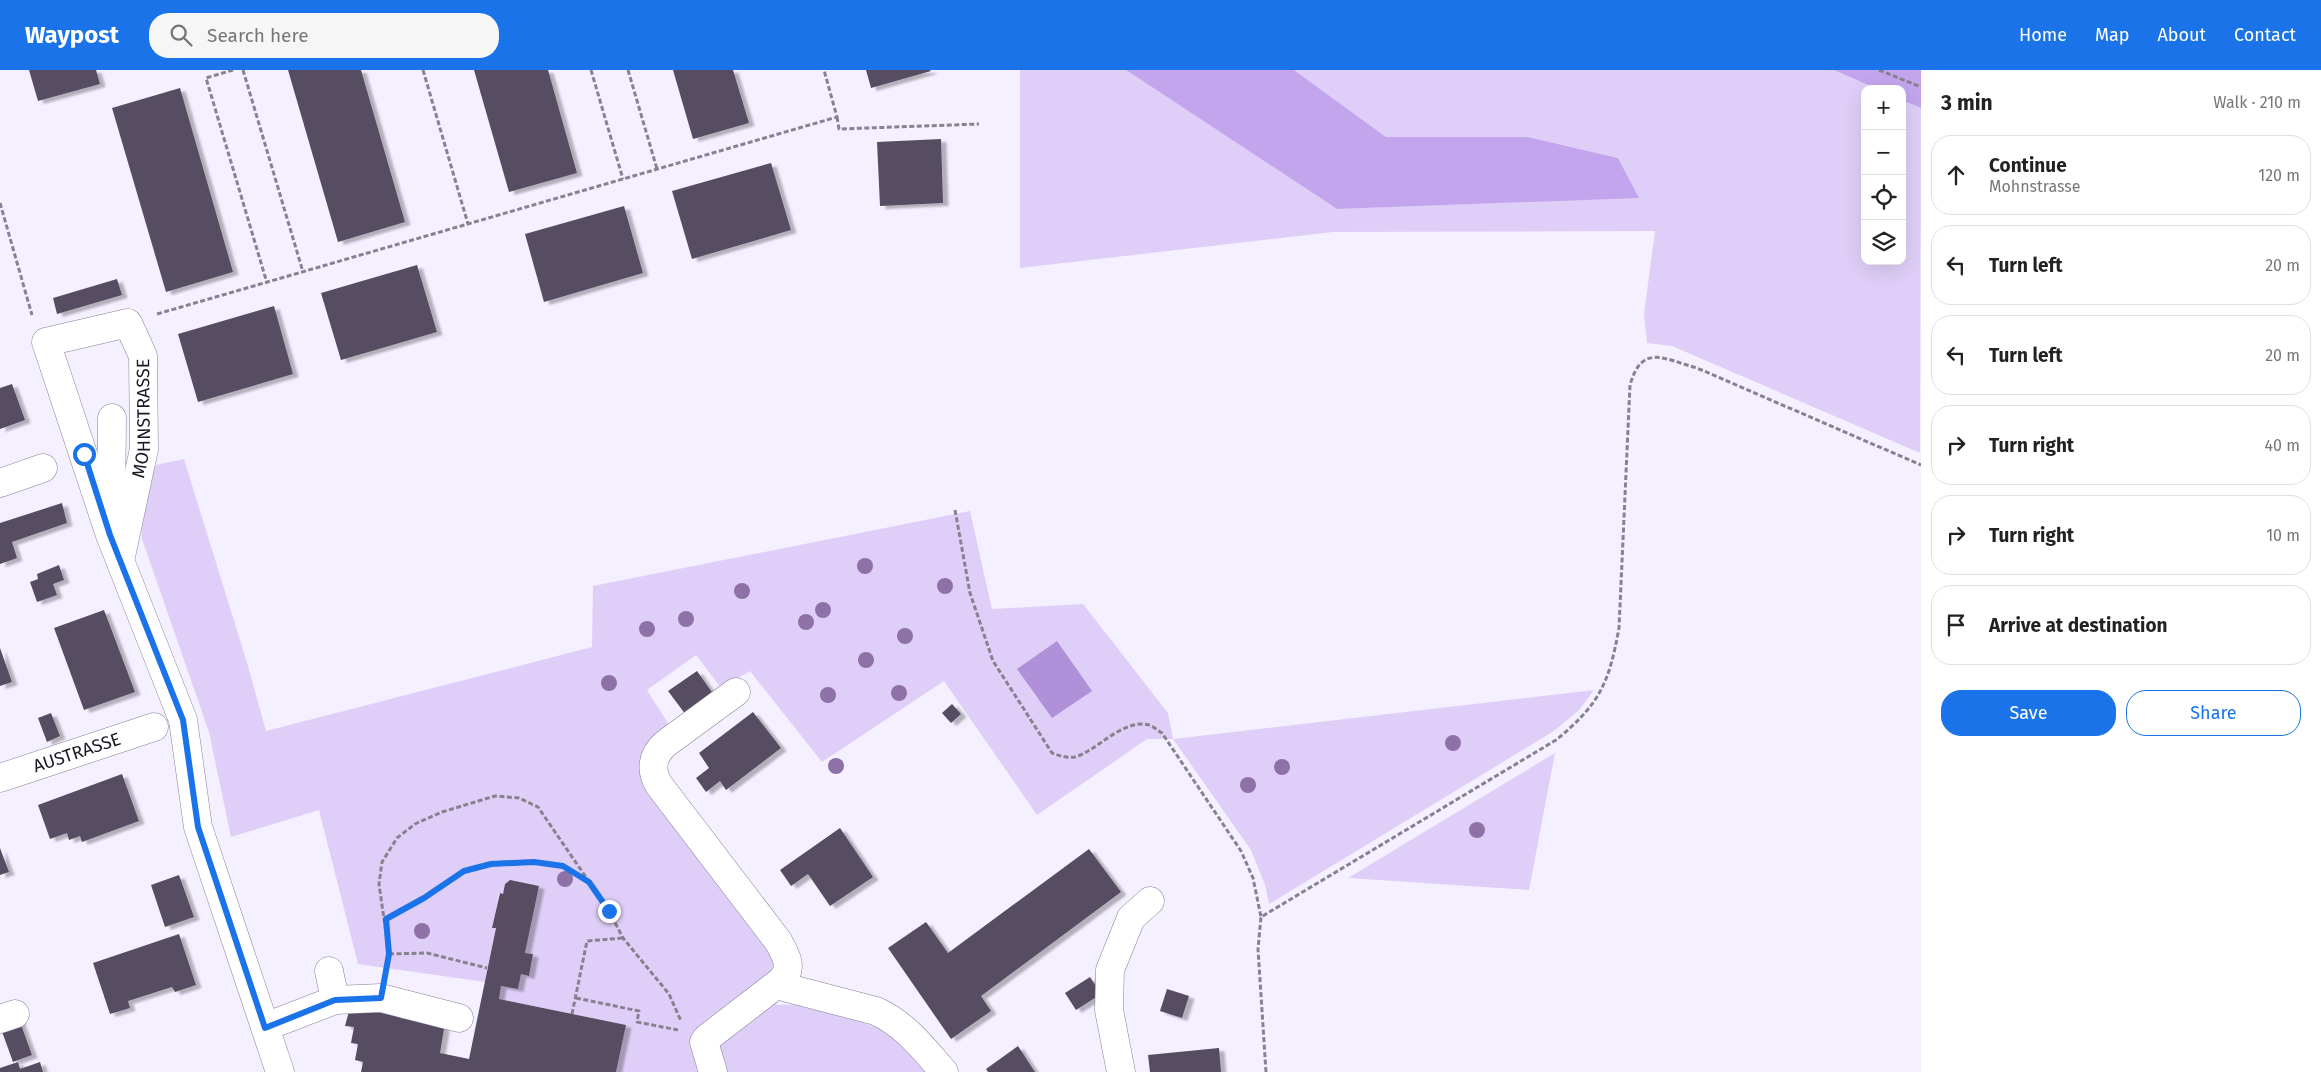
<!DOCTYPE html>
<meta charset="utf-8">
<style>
body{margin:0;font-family:"Fira Sans",sans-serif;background:#f6f6f6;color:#222}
.controls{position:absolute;right:15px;top:15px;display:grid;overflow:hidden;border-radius:10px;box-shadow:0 5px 20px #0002}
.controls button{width:45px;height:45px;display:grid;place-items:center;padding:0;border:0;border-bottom:1px solid #e0e0e0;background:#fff;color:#222;font:25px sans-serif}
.stop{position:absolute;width:15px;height:15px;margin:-11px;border:4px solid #1a73e8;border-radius:50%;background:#fff}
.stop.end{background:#1a73e8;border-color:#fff;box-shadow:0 1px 5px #0008}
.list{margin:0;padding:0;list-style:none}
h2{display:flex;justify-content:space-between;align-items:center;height:65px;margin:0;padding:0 20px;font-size:21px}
h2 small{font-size:16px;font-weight:400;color:#767676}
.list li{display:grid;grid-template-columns:32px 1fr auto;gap:15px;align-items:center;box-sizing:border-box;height:80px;margin:0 10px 10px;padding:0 10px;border:1px solid #e0e0e0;border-radius:20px}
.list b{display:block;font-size:19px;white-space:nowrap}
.list p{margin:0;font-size:16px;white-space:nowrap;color:#767676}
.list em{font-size:16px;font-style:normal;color:#767676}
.actions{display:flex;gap:10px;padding:15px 20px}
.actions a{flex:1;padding:11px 0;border:1px solid #1a73e8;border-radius:20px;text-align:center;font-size:18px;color:#1a73e8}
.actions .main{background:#1a73e8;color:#fff}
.icon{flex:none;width:28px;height:28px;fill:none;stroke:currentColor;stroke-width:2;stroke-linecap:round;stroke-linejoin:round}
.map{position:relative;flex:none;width:1921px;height:1002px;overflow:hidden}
header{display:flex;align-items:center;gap:30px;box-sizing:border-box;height:70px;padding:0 25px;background:#1a73e8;color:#fff}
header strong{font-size:24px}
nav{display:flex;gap:28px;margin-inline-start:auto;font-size:18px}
.search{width:350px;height:45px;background:#f6f6f6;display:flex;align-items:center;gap:12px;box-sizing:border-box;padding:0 18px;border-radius:20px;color:#767676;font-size:19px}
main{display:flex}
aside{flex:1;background:#fff}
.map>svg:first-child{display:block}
.green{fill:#dfcff8}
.forest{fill:#c3a5ed}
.water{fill:#b091d9}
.building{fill:#564d62;filter:url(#shadow)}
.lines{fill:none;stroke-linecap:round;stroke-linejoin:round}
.minor-casing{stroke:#887f96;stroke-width:29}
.path{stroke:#86828e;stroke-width:3;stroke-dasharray:5 2.5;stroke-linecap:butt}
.minor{stroke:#fff;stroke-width:28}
.tree{fill:#8e71a7}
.route{stroke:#1a73e8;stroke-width:6}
.labels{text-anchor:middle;stroke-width:5;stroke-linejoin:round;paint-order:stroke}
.street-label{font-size:18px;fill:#1b1821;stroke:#fff}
</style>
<header>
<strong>Waypost</strong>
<div class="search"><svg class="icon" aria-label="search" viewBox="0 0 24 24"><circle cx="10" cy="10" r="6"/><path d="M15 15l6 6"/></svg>Search here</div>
<nav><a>Home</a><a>Map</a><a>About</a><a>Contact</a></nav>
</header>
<main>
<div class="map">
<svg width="1921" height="1002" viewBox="0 0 1921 1002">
<defs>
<filter id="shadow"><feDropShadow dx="5.5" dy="3" stdDeviation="1" flood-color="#0004"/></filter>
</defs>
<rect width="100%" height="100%" fill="#f5f0ff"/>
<g class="green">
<path d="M1020,0H1126L1337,139L1638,127L1618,88L1528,67H1386L1294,0H1834L1877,19H1865V191H1902V30L1921,38L1920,383L1672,276L1647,273L1644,244L1655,161L1333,162L1020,198Z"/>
<path d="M184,389L248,596L266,661L592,577L593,516L970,441L992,539L1083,534L1168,643L1173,669L1594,620L1579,640L1554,661L1269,834L1265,815L1251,780L1173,669H1147L1037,745L944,611L822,692L750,601L721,618L696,585L647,620L669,655C647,676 638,678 641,710L778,892L769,908L777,935L813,934L902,967L928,1002H616L626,955L499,929L501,916L518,919L521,904L529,906L533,884L525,883L539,816L508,811L505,814L503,824L499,823L493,857L496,858L485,912L358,894L319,740L231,767L209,662L142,469L140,431L156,395Z"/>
<path d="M1555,683L1529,820L1348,808Z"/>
</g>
<g class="forest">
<path d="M1126,0H1294L1386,67H1528L1618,88L1639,128L1337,139Z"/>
<path d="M1834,0H1921V38L1902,30V19H1877Z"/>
</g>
<path class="water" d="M1057,571L1092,621L1052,648L1017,599Z"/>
<g class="building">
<path d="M29,0H96L100,14L38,31Z"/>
<path d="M288,0H361L405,152L338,172Z"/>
<path d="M474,0H548L577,103L509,122Z"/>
<path d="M673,0H733L749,53L693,69Z"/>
<path d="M866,0H930L931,1L871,18Z"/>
<path d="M180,18L233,202L166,222L112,38Z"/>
<path d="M941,69L943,133L880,136L877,72Z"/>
<path d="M771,93L791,160L692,189L672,121Z"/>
<path d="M624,136L643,203L544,232L525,164Z"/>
<path d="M417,195L437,262L341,290L321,223Z"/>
<path d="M117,209L122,225L57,244L53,228Z"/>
<path d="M274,236L293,304L198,332L178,264Z"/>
<path d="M12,314L25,350L0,359V318Z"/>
<path d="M62,433L67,453L12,472L17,488L0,494V453Z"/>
<path d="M59,495L64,510L53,514L57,525L37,532L30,512L38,509L37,504Z"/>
<path d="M104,540L135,622L84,640L54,558Z"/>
<path d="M0,578L12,612L0,616Z"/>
<path d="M697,601L714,625L686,645L668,621Z"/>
<path d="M952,634L961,644L951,653L942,643Z"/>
<path d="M753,642L781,678L726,720L720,711L706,722L696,708L709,698L699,683Z"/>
<path d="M51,643L60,666L47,672L38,648Z"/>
<path d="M122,704L139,751L82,772L80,766L69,770L67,763L50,769L38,735Z"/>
<path d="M840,758L873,807L830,836L808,804L791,816L780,800Z"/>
<path d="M0,778L9,802L0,805Z"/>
<path d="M1089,779L1121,822L981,926L991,941L951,969L888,878L926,852L948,883Z"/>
<path d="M179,805L194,847L165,857L151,815Z"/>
<path d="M510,810L539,816L525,883L533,884L529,906L521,904L518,919L501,916L499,929L626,955L616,1002H361L363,992L355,990L358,974L351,973L354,957L345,956L349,941L356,938L374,942L379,939L396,943L400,948L442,955L444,959L440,983L469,989L496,858H492L500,823L503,824L505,814Z"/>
<path d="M179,864L196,915L175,922L172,917L128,931L130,938L110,944L93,893Z"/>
<path d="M1090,907L1101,924L1076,940L1065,923Z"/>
<path d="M1167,919L1189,926L1182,948L1160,941Z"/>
<path d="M19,949L32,985L13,992L0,956Z"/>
<path d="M1018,976L1035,1002H988L986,999Z"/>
<path d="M1219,978L1221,1002H1150L1148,985Z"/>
<path d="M18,992L20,999L40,992L43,1002H0V998Z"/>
</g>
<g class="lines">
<defs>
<g id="minor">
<path d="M0,413L43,398"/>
<path d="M111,444L112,348"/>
<path id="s1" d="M120,491L144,379L143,286L128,253L46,272L110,465L183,650L198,757L280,1002"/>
<path id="s2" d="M0,708L154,657"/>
<path d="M329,901L335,930"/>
<path d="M776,915L876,941C906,955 923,978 944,1002"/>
<path d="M0,949L15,944"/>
<path d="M265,957L335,930L381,928L459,948"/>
<path d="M713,1002L704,972L707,968L781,911C794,898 786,885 778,871L659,715C650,700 652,686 665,674L736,622"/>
<path d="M1121,1002L1109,940L1110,900L1131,848L1150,831"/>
</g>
</defs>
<use href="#minor" class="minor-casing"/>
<g class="path">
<path d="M233,0L206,8L267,213"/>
<path d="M243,0L303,202"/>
<path d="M423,0L468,154"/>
<path d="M591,0L623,109"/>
<path d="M628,0L657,99"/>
<path d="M1879,0L1921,17"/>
<path d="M837,47L839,59L979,54"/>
<path d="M0,133L32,245"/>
<path d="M157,244L837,47L824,0"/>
<path d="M955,440L970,523L993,591L1052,683C1060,686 1067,688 1075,687C1097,681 1123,648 1149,655C1153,656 1158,661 1162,663L1241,781L1253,808L1261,847"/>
<path d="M386,849L424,828L464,801L491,793L534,792L563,796L588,812"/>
<path d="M389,884L427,883L487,898"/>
<path d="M387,898L389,884L379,814L382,792L397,768L415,754L442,742L495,726L519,728L538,737L609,841L623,868L669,924L681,951"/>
<path d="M576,928L639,941L637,952L678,960"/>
<path d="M572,944L587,871L623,868"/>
<path d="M1266,1002L1258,879L1261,847L1556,670C1600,634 1609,613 1619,558L1630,315C1642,273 1664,289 1697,298L1921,395"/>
</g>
<use href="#minor" class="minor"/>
</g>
<g class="tree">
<circle cx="865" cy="496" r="8"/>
<circle cx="945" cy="516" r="8"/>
<circle cx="742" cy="521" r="8"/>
<circle cx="823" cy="540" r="8"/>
<circle cx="686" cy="549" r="8"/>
<circle cx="806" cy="552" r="8"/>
<circle cx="647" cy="559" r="8"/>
<circle cx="905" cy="566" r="8"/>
<circle cx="866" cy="590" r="8"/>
<circle cx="609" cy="613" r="8"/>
<circle cx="899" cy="623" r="8"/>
<circle cx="828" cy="625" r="8"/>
<circle cx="1453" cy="673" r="8"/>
<circle cx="836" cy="696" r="8"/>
<circle cx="1282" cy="697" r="8"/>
<circle cx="1248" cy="715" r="8"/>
<circle cx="1477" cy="760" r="8"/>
<circle cx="565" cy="809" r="8"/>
<circle cx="422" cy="861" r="8"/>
</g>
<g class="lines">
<path class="route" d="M84,384L110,465L183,650L198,757L265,958L335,930L381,928L389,884L386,849L424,828L464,801L491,794L534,792L563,796L589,812L609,841"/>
</g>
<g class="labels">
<g class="street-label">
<text dy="6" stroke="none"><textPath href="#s1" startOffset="145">MOHNSTRASSE</textPath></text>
<text dy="6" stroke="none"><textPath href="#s2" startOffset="81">AUSTRASSE</textPath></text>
</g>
</g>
</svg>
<div class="controls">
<button>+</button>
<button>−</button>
<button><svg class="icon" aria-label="locate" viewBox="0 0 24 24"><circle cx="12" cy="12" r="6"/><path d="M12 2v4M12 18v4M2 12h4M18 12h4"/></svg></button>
<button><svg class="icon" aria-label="layers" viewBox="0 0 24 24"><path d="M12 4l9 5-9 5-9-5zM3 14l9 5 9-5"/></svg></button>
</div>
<div class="stop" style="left:84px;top:384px"></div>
<div class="stop end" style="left:609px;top:841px"></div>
</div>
<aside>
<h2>3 min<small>Walk · 210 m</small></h2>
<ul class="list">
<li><svg class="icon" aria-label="ahead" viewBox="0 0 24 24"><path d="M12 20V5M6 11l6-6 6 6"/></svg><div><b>Continue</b><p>Mohnstrasse</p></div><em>120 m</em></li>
<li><svg class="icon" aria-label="left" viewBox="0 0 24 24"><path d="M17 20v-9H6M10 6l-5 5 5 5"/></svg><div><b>Turn left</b></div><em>20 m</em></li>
<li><svg class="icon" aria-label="left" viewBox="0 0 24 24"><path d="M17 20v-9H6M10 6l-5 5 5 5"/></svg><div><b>Turn left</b></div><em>20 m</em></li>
<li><svg class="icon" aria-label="right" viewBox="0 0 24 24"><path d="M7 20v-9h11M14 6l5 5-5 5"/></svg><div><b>Turn right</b></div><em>40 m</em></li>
<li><svg class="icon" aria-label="right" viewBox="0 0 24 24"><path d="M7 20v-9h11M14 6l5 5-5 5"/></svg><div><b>Turn right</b></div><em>10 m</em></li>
<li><svg class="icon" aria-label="arrive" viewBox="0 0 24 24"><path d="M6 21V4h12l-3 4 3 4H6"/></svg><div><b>Arrive at destination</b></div></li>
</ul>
<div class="actions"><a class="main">Save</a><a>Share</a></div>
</aside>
</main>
